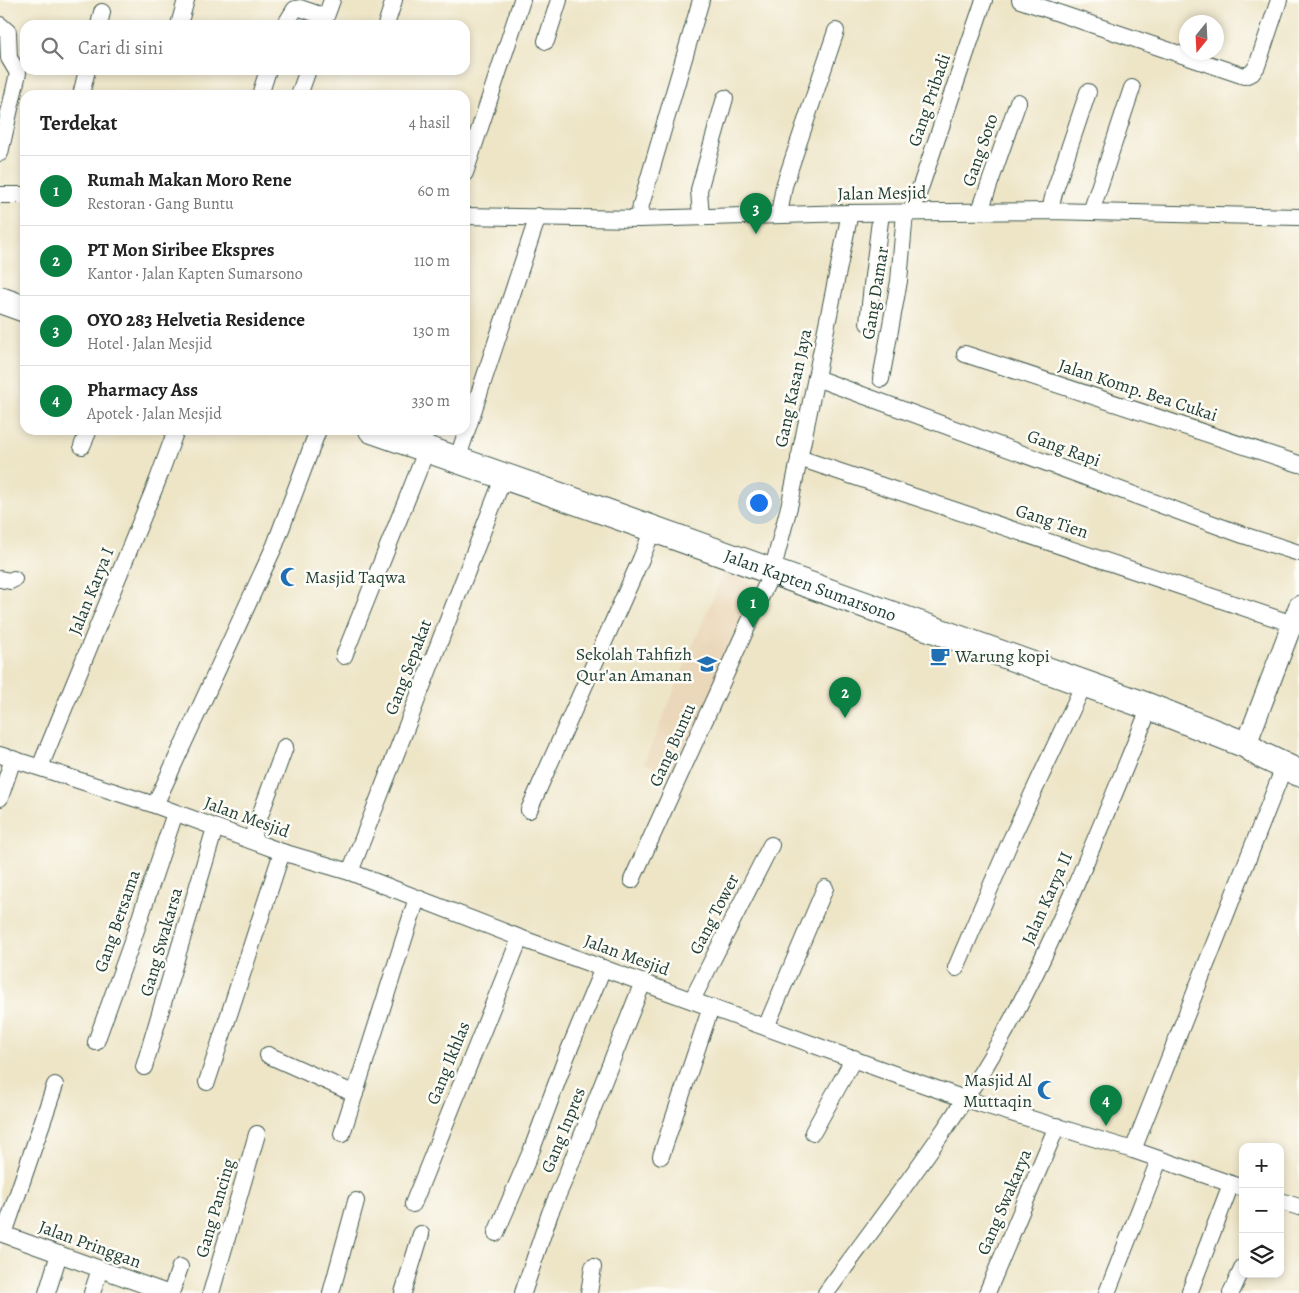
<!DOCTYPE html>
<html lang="id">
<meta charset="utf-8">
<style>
body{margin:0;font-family:Alegreya,serif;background:#f2f2f2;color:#222}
.controls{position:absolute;right:15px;bottom:15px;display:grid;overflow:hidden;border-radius:10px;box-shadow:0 2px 8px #0003}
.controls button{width:45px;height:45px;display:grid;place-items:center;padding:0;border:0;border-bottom:1px solid #e0e0e0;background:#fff;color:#222;font:25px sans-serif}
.compass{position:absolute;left:1179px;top:15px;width:45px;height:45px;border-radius:50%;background:#fff;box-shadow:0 2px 8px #0003;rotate:198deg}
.you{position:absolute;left:758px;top:502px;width:18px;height:18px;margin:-12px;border:4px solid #fff;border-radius:50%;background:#1a73e8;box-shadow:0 0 0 8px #1a73e833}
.badge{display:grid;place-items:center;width:32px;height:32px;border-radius:50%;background:#0b8043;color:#fff;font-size:16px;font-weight:700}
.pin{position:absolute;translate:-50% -41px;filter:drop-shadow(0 1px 2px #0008)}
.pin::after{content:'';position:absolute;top:26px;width:18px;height:15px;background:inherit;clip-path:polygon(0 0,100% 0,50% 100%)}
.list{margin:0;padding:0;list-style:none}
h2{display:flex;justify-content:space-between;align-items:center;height:65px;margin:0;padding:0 20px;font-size:21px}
h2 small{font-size:16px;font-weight:400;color:#767676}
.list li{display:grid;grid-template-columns:32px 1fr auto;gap:15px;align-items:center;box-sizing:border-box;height:70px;padding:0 20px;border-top:1px solid #e0e0e0}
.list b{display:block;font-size:19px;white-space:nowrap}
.list p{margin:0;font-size:16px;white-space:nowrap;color:#767676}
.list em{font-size:16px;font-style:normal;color:#767676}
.icon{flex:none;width:28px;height:28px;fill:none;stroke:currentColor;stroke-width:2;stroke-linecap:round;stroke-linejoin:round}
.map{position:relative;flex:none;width:1299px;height:1293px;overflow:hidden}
.search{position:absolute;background:#fff;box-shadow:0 2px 8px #0003;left:20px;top:20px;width:450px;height:55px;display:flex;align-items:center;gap:12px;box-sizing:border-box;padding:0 18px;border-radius:15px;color:#767676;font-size:19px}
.panel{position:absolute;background:#fff;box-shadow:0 2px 8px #0003;left:20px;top:90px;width:450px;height:345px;border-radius:15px}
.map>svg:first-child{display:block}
.built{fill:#ebd8ba}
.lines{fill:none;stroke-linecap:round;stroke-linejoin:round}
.minor-casing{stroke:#3e564a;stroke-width:18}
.tertiary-casing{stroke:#3e564a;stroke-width:22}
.trunk-casing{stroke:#3e564a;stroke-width:28}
.minor{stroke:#fff;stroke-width:16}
.tertiary{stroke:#fff;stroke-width:20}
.trunk{stroke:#fff;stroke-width:26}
.labels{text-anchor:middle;stroke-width:5;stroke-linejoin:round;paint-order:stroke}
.street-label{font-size:18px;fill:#1f3d34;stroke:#fdfcf7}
.poi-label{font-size:18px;fill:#1f3d34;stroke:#fdfcf7;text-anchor:start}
</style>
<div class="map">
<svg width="1299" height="1293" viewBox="0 0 1299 1293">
<rect width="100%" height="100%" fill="#fdfcf7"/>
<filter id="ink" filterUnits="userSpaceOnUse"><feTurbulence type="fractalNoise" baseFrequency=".02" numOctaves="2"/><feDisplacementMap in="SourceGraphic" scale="10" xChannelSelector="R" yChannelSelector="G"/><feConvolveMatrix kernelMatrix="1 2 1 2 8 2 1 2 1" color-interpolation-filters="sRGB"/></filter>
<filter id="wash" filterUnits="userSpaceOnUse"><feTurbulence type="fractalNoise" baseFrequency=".0096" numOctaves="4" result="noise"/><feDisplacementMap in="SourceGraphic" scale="20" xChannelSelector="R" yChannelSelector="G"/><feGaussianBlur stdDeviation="1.12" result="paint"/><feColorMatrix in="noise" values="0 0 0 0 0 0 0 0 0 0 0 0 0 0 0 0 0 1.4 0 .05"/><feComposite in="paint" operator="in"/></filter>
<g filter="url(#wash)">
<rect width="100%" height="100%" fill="#eee5c7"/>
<path class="built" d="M724,571L762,588L673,775L644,763Z"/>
</g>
<g filter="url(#ink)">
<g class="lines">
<defs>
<g id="minor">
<path d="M1020,0L1244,76L1252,73L1257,66L1279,0"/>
<path d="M0,25L8,32L9,58L18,73L0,153"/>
<path d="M99,25L102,12"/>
<path d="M179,25L186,0"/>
<path d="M285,25L295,9L300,8L326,17"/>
<path d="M323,25L332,0"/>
<path d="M386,25L394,0"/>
<path d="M546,41L559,0"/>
<path d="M81,95L87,70"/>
<path d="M260,95L268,70"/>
<path d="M299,95L308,70"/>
<path d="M465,173L522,0"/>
<path d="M0,195H25"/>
<path d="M980,211L1018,102"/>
<path d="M1050,211L1054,193L1088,92"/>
<path d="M912,212L984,0"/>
<path d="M1091,212L1132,88"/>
<path d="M779,215L784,186L836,31"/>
<path d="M465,216L639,219L850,213L1050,211L1299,217"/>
<path d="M701,217L699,190L725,98"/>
<path d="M639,219L641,205L701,0"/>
<path d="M868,323L873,276L881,213"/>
<path d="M965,354L1299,464"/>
<path d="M816,378L1243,535L1299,553"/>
<path d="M881,379L899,281L905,213"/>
<path d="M82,446L89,430"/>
<path d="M799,458L1299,626"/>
<path d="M457,460L538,216"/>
<path d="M0,579L10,581L14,579"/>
<path d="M344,656L427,449"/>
<path d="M0,755L155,805L282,852L350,872L520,938L891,1073L965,1099L1133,1150L1243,1188"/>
<path d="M40,767L157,482L176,430"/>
<path d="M0,798L13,759"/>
<path d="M155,805L275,545L318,430"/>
<path d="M529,810L641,559L653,529"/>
<path d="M251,840L285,747"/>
<path d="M350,872L504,476"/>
<path d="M632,880L772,572L790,503L850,213"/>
<path d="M956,968L1009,844L1084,684"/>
<path d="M692,1000L771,845"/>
<path d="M766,1027L825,888"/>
<path d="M96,1042L132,942L175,813"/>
<path d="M268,1055L355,1094"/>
<path d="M144,1067L215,828"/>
<path d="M207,1082L282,852"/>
<path d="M813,1132L854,1058"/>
<path d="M342,1134L417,898"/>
<path d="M1133,1150L1284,767"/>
<path d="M661,1156L711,1007"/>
<path d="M1280,1201L1299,1207"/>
<path d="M413,1204L520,938"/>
<path d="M0,1233L167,1293"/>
<path d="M496,1233L532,1149L567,1055L603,968"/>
<path d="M4,1234L55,1085"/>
<path d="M1190,1291L1231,1184"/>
<path d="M47,1293L59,1254"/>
<path d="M92,1293L100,1269"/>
<path d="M171,1293L180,1267"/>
<path d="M211,1293L257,1134"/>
<path d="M331,1293L356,1201"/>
<path d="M403,1293L421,1234"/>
<path d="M523,1293L550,1213L566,1176L643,982"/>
<path d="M589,1293L593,1267"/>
<path d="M826,1293C893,1201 965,1110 1018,1008C1068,911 1108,808 1150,707"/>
<path d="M987,1293L1057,1126"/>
<path d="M1107,1293L1159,1160"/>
<path d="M1231,1293L1243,1267"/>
</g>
<path id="tertiary" d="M1246,745L1299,606"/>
<g id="trunk">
<path d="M0,300L25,309"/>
<path id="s1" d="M372,430L606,512L1150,707L1246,745L1261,755L1299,773"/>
</g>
</defs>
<use href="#minor" class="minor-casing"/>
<use href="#tertiary" class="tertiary-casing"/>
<use href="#trunk" class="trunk-casing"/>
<use href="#minor" class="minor"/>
<use href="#tertiary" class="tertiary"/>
<use href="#trunk" class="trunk"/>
</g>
</g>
<defs>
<symbol id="mosque-bare" viewBox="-9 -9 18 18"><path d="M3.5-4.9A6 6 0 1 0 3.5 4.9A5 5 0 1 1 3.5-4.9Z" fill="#1f6fb2" stroke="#fdfcf7" stroke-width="2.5" paint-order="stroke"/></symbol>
<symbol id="cafe-bare" viewBox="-9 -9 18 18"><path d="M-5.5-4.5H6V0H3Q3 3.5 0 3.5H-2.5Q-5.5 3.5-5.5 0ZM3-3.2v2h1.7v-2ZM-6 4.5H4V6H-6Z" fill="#1f6fb2" stroke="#fdfcf7" stroke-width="2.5" paint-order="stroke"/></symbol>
<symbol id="school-bare" viewBox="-9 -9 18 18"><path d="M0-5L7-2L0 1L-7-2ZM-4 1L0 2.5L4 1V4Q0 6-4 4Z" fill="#1f6fb2" stroke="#fdfcf7" stroke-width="2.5" paint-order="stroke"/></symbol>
</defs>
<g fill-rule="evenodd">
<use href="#mosque-bare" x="276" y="563" width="28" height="28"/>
<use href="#cafe-bare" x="926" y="642" width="28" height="28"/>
<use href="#school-bare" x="693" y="650" width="28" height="28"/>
<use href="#mosque-bare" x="1033" y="1076" width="28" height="28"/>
</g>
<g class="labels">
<g class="street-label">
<text transform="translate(929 100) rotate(-71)" y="6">Gang Pribadi</text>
<text transform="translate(980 150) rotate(-71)" y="6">Gang Soto</text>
<text transform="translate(882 193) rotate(-1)" y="6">Jalan Mesjid</text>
<text transform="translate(875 293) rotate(-81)" y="6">Gang Damar</text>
<text transform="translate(793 388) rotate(-78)" y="6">Gang Kasan Jaya</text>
<text transform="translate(1138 390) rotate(18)" y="6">Jalan Komp. Bea Cukai</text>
<text transform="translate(1064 448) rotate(20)" y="6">Gang Rapi</text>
<text transform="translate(1052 521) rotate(18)" y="6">Gang Tien</text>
<text dy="6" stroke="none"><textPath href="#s1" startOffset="465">Jalan Kapten Sumarsono</textPath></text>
<text transform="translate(91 591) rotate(-68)" y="6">Jalan Karya I</text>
<text transform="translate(408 667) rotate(-69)" y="6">Gang Sepakat</text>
<text transform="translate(672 745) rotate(-66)" y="6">Gang Buntu</text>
<text transform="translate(247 817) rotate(20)" y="6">Jalan Mesjid</text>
<text transform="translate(1047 898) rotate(-66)" y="6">Jalan Karya II</text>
<text transform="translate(714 914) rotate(-63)" y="6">Gang Tower</text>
<text transform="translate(117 921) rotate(-71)" y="6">Gang Bersama</text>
<text transform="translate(161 942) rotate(-74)" y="6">Gang Swakarsa</text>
<text transform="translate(627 955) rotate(20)" y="6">Jalan Mesjid</text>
<text transform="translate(448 1063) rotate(-68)" y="6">Gang Ikhlas</text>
<text transform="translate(563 1130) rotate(-68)" y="6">Gang Inpres</text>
<text transform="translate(1004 1202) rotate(-67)" y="6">Gang Swakarya</text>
<text transform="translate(215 1208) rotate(-74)" y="6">Gang Pancing</text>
<text transform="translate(90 1244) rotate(20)" y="6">Jalan Pringgan</text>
</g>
<g class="poi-label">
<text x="305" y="583">Masjid Taqwa</text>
<text x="692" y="660" text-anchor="end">Sekolah Tahfizh<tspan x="692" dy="21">Qur'an Amanan</tspan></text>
<text x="955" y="662">Warung kopi</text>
<text x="1032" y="1086" text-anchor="end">Masjid Al<tspan x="1032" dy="21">Muttaqin</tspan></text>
</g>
</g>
</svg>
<div class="controls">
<button>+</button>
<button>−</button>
<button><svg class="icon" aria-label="layers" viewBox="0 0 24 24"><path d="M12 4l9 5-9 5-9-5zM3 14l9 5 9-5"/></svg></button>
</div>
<svg class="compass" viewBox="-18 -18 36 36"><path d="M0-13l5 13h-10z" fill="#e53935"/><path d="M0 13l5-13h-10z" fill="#767676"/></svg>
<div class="you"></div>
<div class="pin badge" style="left:753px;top:628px">1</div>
<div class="pin badge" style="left:845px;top:718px">2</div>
<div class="pin badge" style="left:756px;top:234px">3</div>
<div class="pin badge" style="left:1106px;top:1126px">4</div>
<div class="search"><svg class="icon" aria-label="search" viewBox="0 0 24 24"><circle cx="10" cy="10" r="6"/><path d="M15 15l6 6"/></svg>Cari di sini</div>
<section class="panel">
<h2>Terdekat<small>4 hasil</small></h2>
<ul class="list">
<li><span class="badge">1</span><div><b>Rumah Makan Moro Rene</b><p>Restoran · Gang Buntu</p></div><em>60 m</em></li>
<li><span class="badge">2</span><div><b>PT Mon Siribee Ekspres</b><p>Kantor · Jalan Kapten Sumarsono</p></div><em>110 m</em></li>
<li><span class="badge">3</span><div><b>OYO 283 Helvetia Residence</b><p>Hotel · Jalan Mesjid</p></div><em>130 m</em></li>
<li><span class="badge">4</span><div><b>Pharmacy Ass</b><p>Apotek · Jalan Mesjid</p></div><em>330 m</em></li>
</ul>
</section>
</div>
